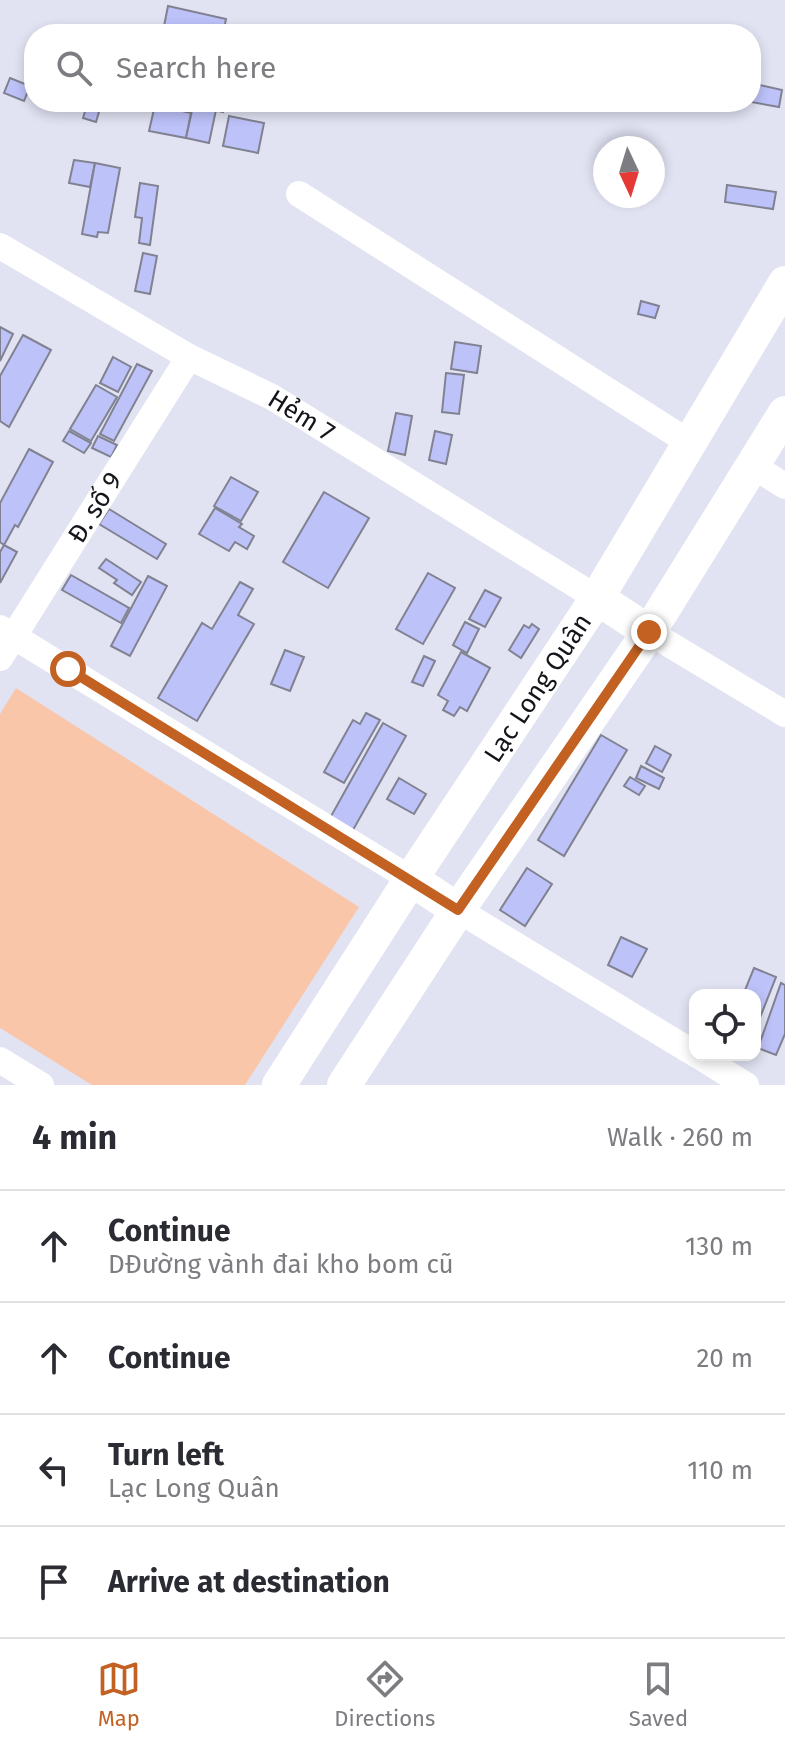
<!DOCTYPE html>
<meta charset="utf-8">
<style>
body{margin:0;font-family:"Fira Sans",sans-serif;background:#f7f7f7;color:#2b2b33}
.controls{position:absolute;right:24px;bottom:24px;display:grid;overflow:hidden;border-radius:16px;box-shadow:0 4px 12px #0003}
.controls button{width:72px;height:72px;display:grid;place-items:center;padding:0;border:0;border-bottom:2px solid #e1e1e2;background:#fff;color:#2b2b33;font:40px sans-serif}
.compass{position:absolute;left:593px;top:136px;width:72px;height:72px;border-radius:50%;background:#fff;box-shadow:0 4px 12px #0003;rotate:176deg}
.stop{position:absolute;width:24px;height:24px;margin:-18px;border:6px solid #c26121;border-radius:50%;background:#fff}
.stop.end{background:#c26121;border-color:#fff;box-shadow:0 2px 8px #0008}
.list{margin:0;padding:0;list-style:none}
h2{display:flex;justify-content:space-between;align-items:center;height:104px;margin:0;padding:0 32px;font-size:34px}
h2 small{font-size:26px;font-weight:400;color:#7c7c81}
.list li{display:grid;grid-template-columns:52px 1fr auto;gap:24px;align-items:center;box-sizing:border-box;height:112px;padding:0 32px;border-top:2px solid #e1e1e2}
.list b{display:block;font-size:30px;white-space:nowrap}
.list p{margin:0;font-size:26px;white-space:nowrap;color:#7c7c81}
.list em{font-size:26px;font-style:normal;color:#7c7c81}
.icon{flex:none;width:44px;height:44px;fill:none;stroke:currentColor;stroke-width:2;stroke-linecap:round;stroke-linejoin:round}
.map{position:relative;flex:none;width:785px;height:1085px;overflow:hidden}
.search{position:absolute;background:#fff;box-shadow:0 4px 12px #0003;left:24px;right:24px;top:24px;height:88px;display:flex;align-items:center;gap:20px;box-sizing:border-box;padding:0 28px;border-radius:32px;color:#7c7c81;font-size:30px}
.sheet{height:552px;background:#fff}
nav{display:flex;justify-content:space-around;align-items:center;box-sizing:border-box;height:112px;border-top:2px solid #e1e1e2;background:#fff;font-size:22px;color:#7c7c81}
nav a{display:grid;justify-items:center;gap:4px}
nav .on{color:#c26121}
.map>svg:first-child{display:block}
.green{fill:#fac6aa}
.building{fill:#bdc2f9;stroke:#818291;stroke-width:2}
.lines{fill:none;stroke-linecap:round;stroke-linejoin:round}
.minor{stroke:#fff;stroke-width:26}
.major{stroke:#fff;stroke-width:34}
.route{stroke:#c26121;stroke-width:10}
.labels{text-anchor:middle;stroke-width:8;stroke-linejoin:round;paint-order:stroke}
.street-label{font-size:26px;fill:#14151a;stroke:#eef0fd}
</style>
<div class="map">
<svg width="785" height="1085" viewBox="0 0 785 1085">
<rect width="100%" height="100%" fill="#e1e3f3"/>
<path class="green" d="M16,688L359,907L245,1085H92L0,1028V714Z"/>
<g class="building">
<path d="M168,6L226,19L223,34H203L164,26Z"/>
<path d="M10,78L30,86L24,101L4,93Z"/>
<path d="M751,83L782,90L779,107L751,102Z"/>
<path d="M88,102L101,105L96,122L83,118Z"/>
<path d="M175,102H225L223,112Z"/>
<path d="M155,105L191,113L186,138L149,131Z"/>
<path d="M193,106L216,110L209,143L186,138Z"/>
<path d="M229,116L264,123L258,153L223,146Z"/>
<path d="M74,160L95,163L90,187L69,183Z"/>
<path d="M95,163L120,168L108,233L98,232L97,237L82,234Z"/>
<path d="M140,183L158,186L150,245L139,243L142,218L135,217Z"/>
<path d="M727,185L776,192L773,209L725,202Z"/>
<path d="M143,253L157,256L150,294L135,291Z"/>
<path d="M641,301L659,306L655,318L638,314Z"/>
<path d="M0,327L13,334L0,361Z"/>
<path d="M23,335L51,350L9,427L0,421V376Z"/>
<path d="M455,342L481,346L477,373L451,369Z"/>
<path d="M113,357L131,367L118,392L100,383Z"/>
<path d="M137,364L152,371L114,441L100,434Z"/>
<path d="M446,373L464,375L459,414L442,412Z"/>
<path d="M96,385L117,397L91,441L70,429Z"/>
<path d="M396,413L412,416L405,455L388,451Z"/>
<path d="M69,431L91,443L84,453L63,441Z"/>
<path d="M435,431L452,435L446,464L429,460Z"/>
<path d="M98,436L117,445L111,457L92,448Z"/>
<path d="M29,449L53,462L18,527L15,525L4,545L0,542V503Z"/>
<path d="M231,477L258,492L241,521L214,506Z"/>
<path d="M324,492L369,518L328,588L283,562Z"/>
<path d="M215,508L242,524L239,527L254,536L247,549L235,542L229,551L199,534Z"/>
<path d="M109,509L166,544L157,559L99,524Z"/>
<path d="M4,545L17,552L0,583V552Z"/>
<path d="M106,559L141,582L132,595L114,583L117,580L99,568Z"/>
<path d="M428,573L455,588L423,644L396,629Z"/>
<path d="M71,575L129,608L121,623L62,590Z"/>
<path d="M148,576L167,586L130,656L111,646Z"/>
<path d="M240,582L253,589L238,615L254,624L197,721L158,698L202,623L212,629Z"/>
<path d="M485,590L501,598L485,627L469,619Z"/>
<path d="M465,622L479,629L467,653L453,645Z"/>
<path d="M532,624L539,629L521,658L509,650L524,625L529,628Z"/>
<path d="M285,650L304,657L290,691L271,684Z"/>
<path d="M461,652L490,668L467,711L460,707L454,716L443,710L448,701L438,695Z"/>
<path d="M424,656L435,661L423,686L412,682Z"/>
<path d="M366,713L380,720L344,783L324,772L353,720L360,724Z"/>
<path d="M383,723L406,736L353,830L330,818Z"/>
<path d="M601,735L627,750L564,856L538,840Z"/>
<path d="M655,746L671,755L662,772L646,763Z"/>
<path d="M641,766L664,778L659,789L636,778Z"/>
<path d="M630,777L645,786L639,795L624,786Z"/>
<path d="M399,778L426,794L414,814L387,799Z"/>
<path d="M527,868L552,884L525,926L500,910Z"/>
<path d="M621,937L647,949L632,977L608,965Z"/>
<path d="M754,968L776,977L759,1020L756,1019L755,1023V995H743Z"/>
<path d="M781,983L785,985V1034L776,1055L758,1048Z"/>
</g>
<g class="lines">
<g class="minor">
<path d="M299,194L690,443"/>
<path id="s1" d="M0,246L189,357L272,397L597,598"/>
<path d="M753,466L785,486"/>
<path d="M0,628L411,879"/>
<path d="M649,632L785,714"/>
<path id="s2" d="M0,658L189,357"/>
<path d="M458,910L695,1054"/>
<path d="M697,1055L746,1085"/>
<path d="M0,1060L41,1085"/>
</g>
<g class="major">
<path d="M597,598L649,632"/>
<path d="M411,879L458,910"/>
<path id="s3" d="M279,1085L411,879L597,598L785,283"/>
<path d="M344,1085L458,910L649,632L785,413"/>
</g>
</g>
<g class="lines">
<path class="route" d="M68,669L458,910L649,632"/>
</g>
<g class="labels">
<g class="street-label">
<text dy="9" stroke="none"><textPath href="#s1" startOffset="346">Hẻm 7</textPath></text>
<text dy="9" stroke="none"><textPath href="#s2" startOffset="178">Đ. số 9</textPath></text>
<text dy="9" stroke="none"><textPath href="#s3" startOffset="474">Lạc Long Quân</textPath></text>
</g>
</g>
</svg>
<div class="controls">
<button><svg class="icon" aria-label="locate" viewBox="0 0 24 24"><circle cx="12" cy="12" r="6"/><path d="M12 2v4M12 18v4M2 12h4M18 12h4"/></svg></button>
</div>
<svg class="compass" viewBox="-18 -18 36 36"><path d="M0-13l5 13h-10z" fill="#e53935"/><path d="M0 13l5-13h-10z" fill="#7c7c81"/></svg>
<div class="stop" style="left:68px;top:669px"></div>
<div class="stop end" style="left:649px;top:632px"></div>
<div class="search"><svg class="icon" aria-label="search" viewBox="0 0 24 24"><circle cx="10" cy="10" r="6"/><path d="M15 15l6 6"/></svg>Search here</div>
</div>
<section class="sheet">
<h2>4 min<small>Walk · 260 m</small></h2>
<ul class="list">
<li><svg class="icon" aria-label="ahead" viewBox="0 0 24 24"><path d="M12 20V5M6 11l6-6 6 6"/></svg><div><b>Continue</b><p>DĐường vành đai kho bom cũ</p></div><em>130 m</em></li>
<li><svg class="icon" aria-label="ahead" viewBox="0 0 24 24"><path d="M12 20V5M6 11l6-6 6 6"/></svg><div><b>Continue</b></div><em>20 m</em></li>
<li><svg class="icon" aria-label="left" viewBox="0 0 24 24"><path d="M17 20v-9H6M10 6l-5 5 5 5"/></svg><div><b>Turn left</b><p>Lạc Long Quân</p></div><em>110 m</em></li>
<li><svg class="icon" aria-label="arrive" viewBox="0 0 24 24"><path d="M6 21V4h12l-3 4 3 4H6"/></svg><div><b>Arrive at destination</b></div></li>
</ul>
</section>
<nav>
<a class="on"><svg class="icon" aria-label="map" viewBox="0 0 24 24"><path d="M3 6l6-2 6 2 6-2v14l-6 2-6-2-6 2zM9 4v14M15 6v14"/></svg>Map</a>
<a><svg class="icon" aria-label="directions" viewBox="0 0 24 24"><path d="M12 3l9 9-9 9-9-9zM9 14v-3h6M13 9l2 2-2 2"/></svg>Directions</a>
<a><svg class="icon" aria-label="saved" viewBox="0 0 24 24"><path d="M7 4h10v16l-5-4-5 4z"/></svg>Saved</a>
</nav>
